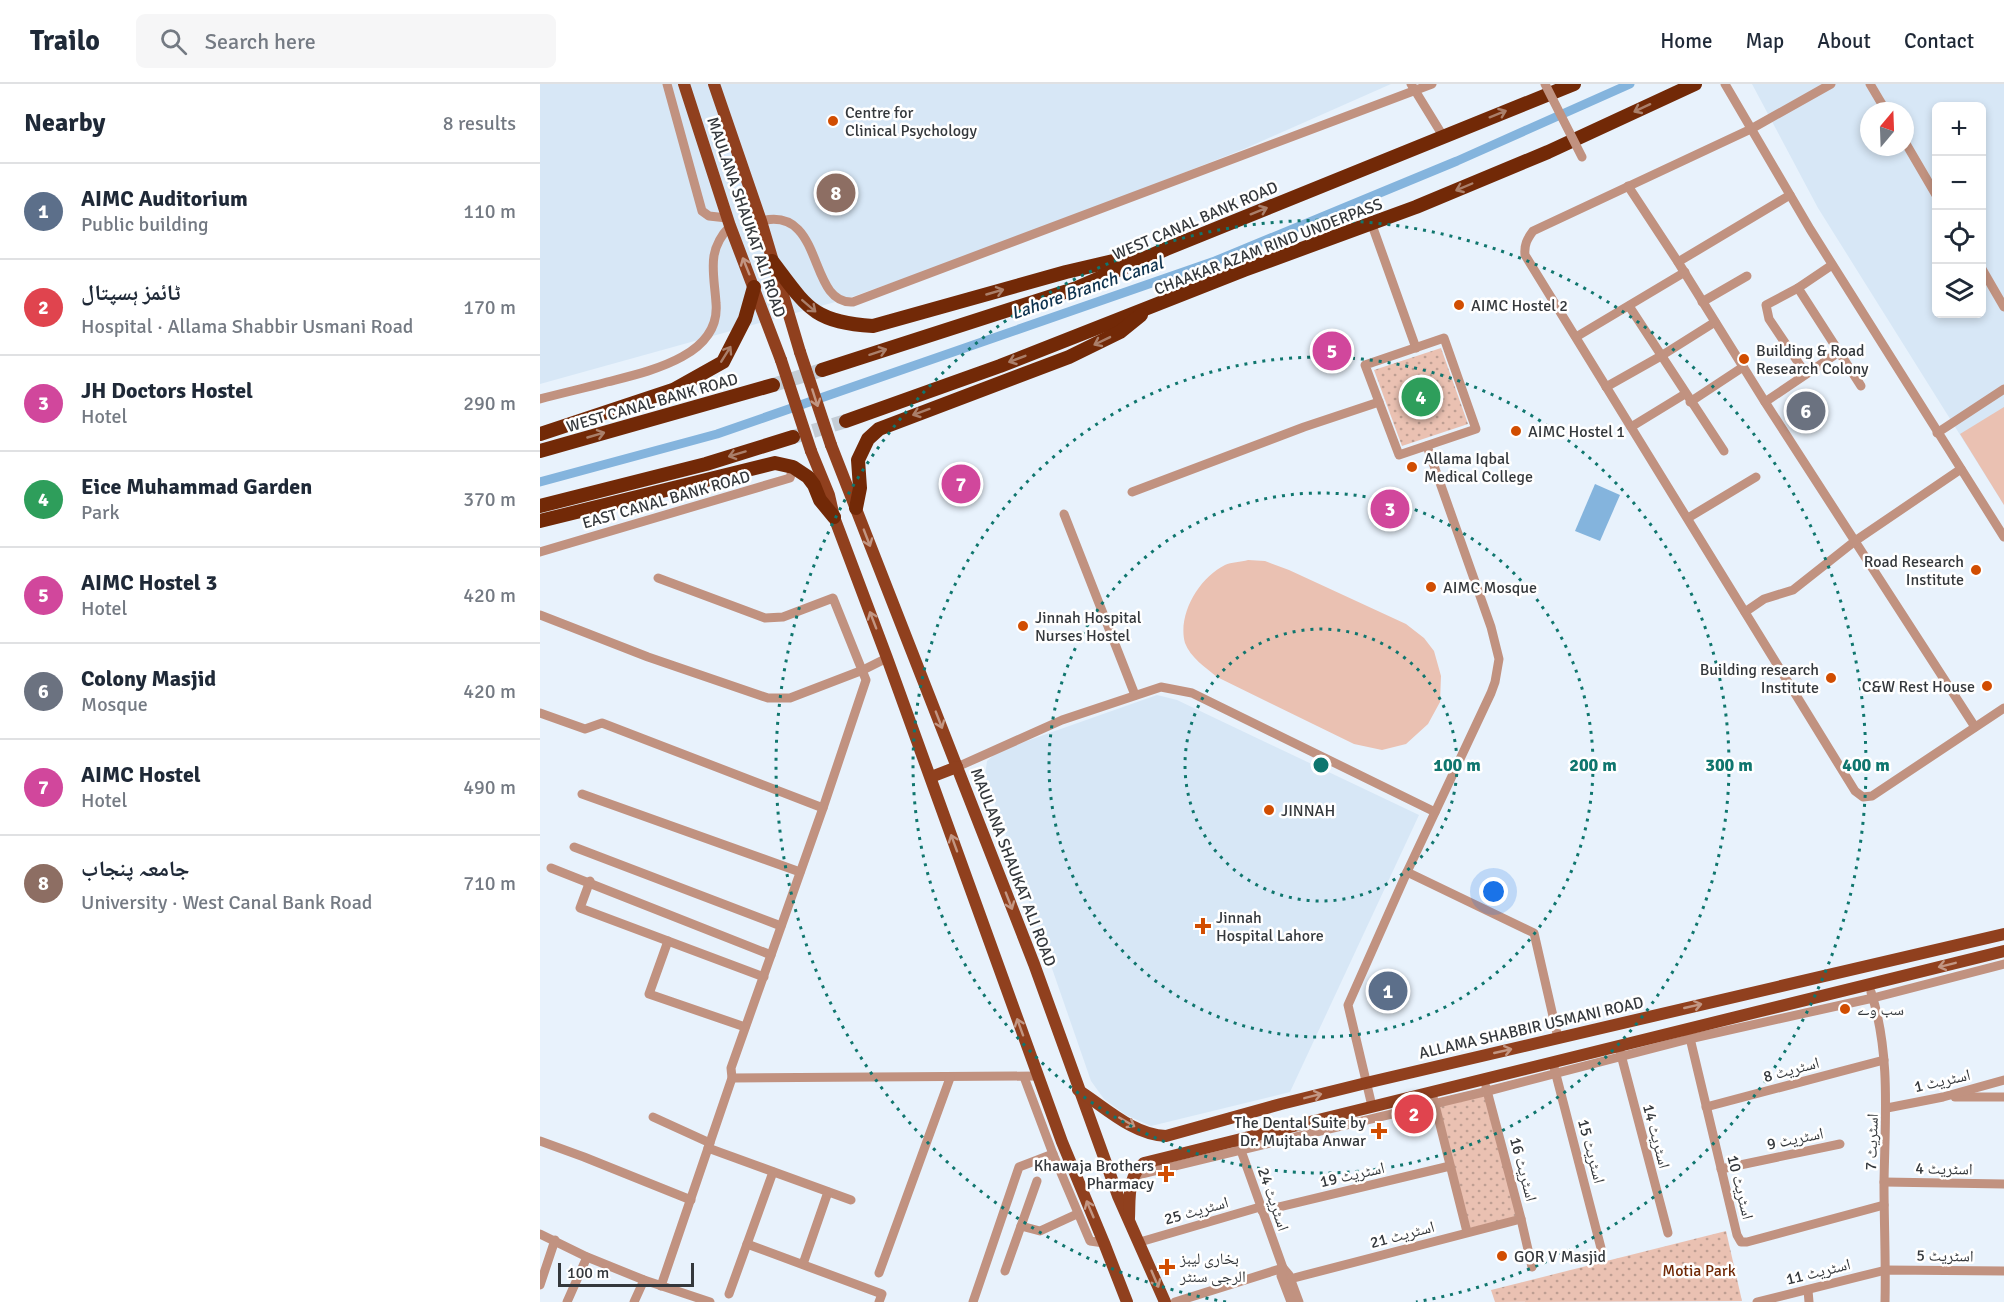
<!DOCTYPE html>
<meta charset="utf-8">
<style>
body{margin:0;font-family:Signika,"Noto Naskh Arabic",sans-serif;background:#f6f6f7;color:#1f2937}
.controls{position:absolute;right:18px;top:18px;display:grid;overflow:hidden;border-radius:9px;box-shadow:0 3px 9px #0003}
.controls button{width:54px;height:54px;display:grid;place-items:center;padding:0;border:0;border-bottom:2px solid #e0e1e3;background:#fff;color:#1f2937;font:30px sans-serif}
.compass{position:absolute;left:1320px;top:18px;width:54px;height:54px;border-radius:50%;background:#fff;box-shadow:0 3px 9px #0003;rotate:19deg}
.scale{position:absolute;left:18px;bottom:15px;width:136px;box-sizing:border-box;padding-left:6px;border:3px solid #34383c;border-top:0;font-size:16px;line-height:21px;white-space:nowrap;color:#34383c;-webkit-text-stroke:4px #fff;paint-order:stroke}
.you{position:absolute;left:954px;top:808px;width:21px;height:21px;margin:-15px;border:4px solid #fff;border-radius:50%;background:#1a73e8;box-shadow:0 0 0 9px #1a73e833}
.badge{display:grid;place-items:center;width:39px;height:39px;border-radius:50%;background:#0f766e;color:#fff;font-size:20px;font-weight:700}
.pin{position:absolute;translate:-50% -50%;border:3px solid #fff;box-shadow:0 2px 6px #0006}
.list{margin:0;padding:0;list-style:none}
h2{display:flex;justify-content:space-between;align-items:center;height:78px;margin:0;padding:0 24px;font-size:26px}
h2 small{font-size:20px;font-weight:400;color:#747a83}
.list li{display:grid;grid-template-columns:39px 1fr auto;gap:18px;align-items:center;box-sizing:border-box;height:96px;padding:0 24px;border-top:2px solid #e0e1e3}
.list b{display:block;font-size:22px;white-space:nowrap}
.list p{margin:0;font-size:20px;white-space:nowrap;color:#747a83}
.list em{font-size:20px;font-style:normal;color:#747a83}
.icon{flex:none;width:33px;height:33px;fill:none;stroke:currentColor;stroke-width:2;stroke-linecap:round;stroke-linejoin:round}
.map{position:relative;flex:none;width:1464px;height:1218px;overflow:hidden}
header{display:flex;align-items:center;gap:36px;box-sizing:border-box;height:84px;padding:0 30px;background:#fff;border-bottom:2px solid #e0e1e3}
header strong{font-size:28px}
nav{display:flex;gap:33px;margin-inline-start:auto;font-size:21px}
.search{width:420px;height:54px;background:#f6f6f7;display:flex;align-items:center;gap:15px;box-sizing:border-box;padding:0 21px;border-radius:9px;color:#747a83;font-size:22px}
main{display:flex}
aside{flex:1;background:#fff}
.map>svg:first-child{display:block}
.built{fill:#d7e7f6;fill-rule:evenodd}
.grass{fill:#eac1b2}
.park{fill:url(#park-dots)}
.water{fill:#84b4dd}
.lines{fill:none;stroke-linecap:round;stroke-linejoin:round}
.canal{stroke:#84b4dd;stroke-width:9}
.highway-tunnel{stroke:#c4cdd6;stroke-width:14;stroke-dasharray:14 7;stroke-linecap:butt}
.minor{stroke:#c19280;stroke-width:9}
.major{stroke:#90401e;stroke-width:12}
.highway{stroke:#722907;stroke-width:14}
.minor-bridge{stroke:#c19280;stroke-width:9}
.major-bridge{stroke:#90401e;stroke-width:12}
.oneway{stroke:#aa7f6a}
.oneway2{stroke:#c29683}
.ring{fill:none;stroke:#0f766e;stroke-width:3;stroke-dasharray:3 6}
.poi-dot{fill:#d14d01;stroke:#fff;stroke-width:2}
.labels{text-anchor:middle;stroke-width:5;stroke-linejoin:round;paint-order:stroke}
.poi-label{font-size:16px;fill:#34383c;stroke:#fff;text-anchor:start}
.street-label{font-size:16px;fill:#34383c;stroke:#fff}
.park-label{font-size:16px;fill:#6f2806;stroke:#fff}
.water-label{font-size:18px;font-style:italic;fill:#0e334f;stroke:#fff}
.centre{fill:#0f766e;stroke:#fff;stroke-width:3}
.ring-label{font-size:18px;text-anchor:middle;font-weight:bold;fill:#0f766e;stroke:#fff;stroke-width:5;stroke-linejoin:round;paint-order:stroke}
</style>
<header>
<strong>Trailo</strong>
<div class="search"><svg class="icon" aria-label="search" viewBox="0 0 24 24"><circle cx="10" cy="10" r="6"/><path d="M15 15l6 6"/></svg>Search here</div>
<nav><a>Home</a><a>Map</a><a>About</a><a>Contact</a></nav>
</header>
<main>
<aside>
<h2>Nearby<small>8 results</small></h2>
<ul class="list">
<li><span class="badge" style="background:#5c6f8a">1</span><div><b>AIMC Auditorium</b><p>Public building</p></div><em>110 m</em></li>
<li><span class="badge" style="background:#e0444e">2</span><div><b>ٹائمز ہسپتال</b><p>Hospital · Allama Shabbir Usmani Road</p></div><em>170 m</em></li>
<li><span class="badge" style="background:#d1479c">3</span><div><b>JH Doctors Hostel</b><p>Hotel</p></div><em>290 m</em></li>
<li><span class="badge" style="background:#2e9e5b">4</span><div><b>Eice Muhammad Garden</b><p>Park</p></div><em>370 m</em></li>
<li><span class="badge" style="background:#d1479c">5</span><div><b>AIMC Hostel 3</b><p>Hotel</p></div><em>420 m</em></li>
<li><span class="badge" style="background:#6b7280">6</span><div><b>Colony Masjid</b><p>Mosque</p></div><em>420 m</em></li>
<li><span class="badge" style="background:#d1479c">7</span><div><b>AIMC Hostel</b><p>Hotel</p></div><em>490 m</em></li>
<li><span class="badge" style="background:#8d6e63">8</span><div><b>جامعہ پنجاب</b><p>University · West Canal Bank Road</p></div><em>710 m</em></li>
</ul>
</aside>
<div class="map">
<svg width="1464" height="1218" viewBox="0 0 1464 1218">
<defs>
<pattern id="park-dots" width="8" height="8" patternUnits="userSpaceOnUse" patternTransform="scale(1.5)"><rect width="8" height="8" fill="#eac1b2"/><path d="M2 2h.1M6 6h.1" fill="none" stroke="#be9e92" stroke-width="1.8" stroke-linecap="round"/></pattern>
</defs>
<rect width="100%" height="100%" fill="#e8f2fc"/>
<g class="built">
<path d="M0,0H851L704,65L481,153L306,215L0,300Z"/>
<path d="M1212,0H1464V421L1278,124ZM1396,22H1442V230H1396ZM1329,27H1365V63H1329Z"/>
<path d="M617,611L637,616L879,731L750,1008L611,1042L586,1031L564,1015L551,997L445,691L447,677L458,667Z"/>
</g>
<g class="grass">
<path d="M1464,323V421L1420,350Z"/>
<path d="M708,476L725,477L749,486L866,540L884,554L894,567L901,592L900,618L888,640L866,660L842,666L814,660L677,593C666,584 650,573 645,559C637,530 660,493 685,481C691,478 701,478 708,476Z"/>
</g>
<g class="park">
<path d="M901,264L928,340L862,362L834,286Z"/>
<path d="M947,1011L978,1133L930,1144L899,1022Z"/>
<path d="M1186,1147L1202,1217L955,1218L951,1206Z"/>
</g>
<path class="water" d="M1055,400L1080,411L1060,457L1035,447Z"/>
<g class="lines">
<path class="canal" d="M0,398L177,350L675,177L917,77L1090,0"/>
<g class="highway-tunnel">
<path d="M233,301L282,286"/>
<path d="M253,353L306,337"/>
</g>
<g class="minor">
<path d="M127,0L162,127L169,132L187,134"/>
<path d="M871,0L903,52"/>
<path d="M1185,0L1270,145L1464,453"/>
<path d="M1291,0L1211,45L993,147C987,155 984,161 985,171L1315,707L1323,713L1332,712L1464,624"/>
<path d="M1330,0L1346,27"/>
<path d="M1365,58L1396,111"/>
<path d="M1088,102L1138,178L1225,318L1435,643"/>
<path d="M221,137C285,121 267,221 313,218L892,0"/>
<path d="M832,141L876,264"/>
<path d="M1138,178L1250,111"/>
<path d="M1292,181L1258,204L1321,302"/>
<path d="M1442,185L1464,223"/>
<path d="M1258,204L1226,221L1229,235L1266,290"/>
<path d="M1162,218L1207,192"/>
<path d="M1089,222L1184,367"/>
<path d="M1036,253L1145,188"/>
<path d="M904,254L936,345L859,371L825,281Z"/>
<path d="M1066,303L1121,272L1175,238"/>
<path d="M0,315C22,309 45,304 67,298C106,288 181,273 176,219C174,188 166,167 190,142"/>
<path d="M1150,318L1203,283"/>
<path d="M1225,318L1299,268"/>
<path d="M1091,343L1145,310"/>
<path d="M1397,349L1464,305"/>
<path d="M592,408L764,343L839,318"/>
<path d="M524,430L595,611"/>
<path d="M1148,434L1216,393"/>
<path d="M0,468L250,394L253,383"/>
<path d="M118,494L225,534L243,533L293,514L326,596L283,724L191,984L192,994L121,1202"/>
<path d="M1205,528L1224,515L1253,506L1315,457L1421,385"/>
<path d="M0,531L108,573L228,614H250L323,586L347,574"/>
<path d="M0,629L45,645L62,639L283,724"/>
<path d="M417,683L522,636L621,603L652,609L895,728"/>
<path d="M42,710L260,788"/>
<path d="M34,763L241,842"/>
<path d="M11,784L231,871"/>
<path d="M867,788L994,849L1018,954"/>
<path d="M50,797L40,824L224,893"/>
<path d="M128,857L109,910L205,943"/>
<path d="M1331,908C1351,970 1345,1035 1344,1099C1344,1139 1346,1178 1345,1218"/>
<path d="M1149,950L1197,1151L1201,1158H1207L1344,1121"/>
<path d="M1080,967L1128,1149"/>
<path d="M1014,983L1061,1164"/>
<path d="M484,993L513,1070L550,1157L564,1159"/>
<path d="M192,994L497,992"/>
<path d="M946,1003L981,1135L992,1183"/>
<path d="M893,1013L927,1148"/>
<path d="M1415,1013H1464"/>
<path d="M832,1022L808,921L867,788L951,609L955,598L959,575L951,543L887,362"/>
<path d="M1166,1023L1344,976"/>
<path d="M1347,1024L1403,1013L1464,996"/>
<path d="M113,1033L170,1059"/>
<path d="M0,1057L44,1073L151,1116"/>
<path d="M699,1061L743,1184L749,1191L759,1218"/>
<path d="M168,1064L311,1116"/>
<path d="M1181,1085L1300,1060"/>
<path d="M593,1092L948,1007L1149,955L1333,914L1464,880"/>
<path d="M1344,1098L1464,1100"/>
<path d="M722,1127L910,1082"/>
<path d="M481,1142L500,1147L537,1130"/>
<path d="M0,1150L47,1173L104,1196L170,1218"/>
<path d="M600,1158L720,1123"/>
<path d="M207,1160L342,1210L339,1218"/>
<path d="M263,1180L288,1108"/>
<path d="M465,1187L497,1097"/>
<path d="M339,1189L410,994"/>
<path d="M750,1195L981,1135"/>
<path d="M0,1201L15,1156"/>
<path d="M1268,1206L1269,1218"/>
<path d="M189,1210L233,1088"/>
<path d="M27,1218L47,1173"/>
<path d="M94,1218L104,1196"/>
<path d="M433,1218L479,1083L513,1070"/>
<path d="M635,1218L743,1184L741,1192L751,1218"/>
<path d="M1217,1218L1346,1186L1464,1187"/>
</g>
<g class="major">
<path d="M144,0L190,142L241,276"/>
<path d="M174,0L221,137L260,268"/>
<path d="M291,361L494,880L578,1112L625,1218"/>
<path d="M271,367L289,411L294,433L347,574L522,1058L564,1159L587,1218"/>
<path d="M391,693L417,683"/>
<path d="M538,1006C565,1023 593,1051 626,1052L741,1020L826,999L1464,850"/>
<path d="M589,1134C590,1114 587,1093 604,1079L1464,867"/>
</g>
<g class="highway">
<path d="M232,177C267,223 272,238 333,242L526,188L595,172"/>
<path d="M282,286L537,204L626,165L1034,0"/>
<path d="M306,337L460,282L704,186L876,123L1008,68L1155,0"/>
<path d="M0,350L133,306L183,278L205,235L214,203"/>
<path d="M0,367L233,301"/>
<path d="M0,422L166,380L253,353"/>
<path d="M316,424L320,404L318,376L328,355L339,345L529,273L580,248L601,231"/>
<path d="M0,437L235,379L253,383L268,393L274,401L280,416L294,433"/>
</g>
<path class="minor-bridge" d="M1005,0L1042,73"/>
<g class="major-bridge">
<path d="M260,268L291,361"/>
<path d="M241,276L271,367"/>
</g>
</g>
<defs><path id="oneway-shaft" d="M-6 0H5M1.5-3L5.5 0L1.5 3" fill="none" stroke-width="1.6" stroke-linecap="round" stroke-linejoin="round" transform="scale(1.5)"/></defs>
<g class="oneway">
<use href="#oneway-shaft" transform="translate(1102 24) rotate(155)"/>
<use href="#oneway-shaft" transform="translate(958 30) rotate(-22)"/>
<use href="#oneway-shaft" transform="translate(924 103) rotate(157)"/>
<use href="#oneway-shaft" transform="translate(719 127) rotate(-22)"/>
<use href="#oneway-shaft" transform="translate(455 208) rotate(-16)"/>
<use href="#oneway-shaft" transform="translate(269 222) rotate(41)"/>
<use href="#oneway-shaft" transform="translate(562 257) rotate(154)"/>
<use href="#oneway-shaft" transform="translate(338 268) rotate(-18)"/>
<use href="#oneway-shaft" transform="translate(186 270) rotate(-58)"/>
<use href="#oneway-shaft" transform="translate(477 275) rotate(159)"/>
<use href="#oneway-shaft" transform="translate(381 328) rotate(160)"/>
<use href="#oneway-shaft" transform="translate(56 351) rotate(-16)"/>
<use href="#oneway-shaft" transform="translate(197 370) rotate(163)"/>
</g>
<g class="oneway2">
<use href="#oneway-shaft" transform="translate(206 182) rotate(-112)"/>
<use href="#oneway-shaft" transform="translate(275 314) rotate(72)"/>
<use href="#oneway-shaft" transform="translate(327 454) rotate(69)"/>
<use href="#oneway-shaft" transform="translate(333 536) rotate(-111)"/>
<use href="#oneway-shaft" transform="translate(399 636) rotate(69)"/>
<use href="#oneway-shaft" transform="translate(414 759) rotate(-110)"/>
<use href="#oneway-shaft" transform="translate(469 817) rotate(69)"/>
<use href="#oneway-shaft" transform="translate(1407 881) rotate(166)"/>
<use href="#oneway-shaft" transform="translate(1153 922) rotate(-13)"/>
<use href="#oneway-shaft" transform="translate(480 943) rotate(-110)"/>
<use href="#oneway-shaft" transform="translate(963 967) rotate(-13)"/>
<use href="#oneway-shaft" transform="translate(773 1012) rotate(-14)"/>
<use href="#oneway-shaft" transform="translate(587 1038) rotate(30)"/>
<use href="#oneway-shaft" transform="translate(550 1125) rotate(-113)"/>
<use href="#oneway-shaft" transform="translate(615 1195) rotate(67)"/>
</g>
<g class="ring">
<circle cx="781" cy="681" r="136"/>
<circle cx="781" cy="681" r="272"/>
<circle cx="781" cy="681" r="408"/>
<path d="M686 1218A545 545 0 1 1 876 1218"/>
</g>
<g class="poi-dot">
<circle cx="293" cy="37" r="6"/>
<circle cx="919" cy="221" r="6"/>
<circle cx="1204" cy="275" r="6"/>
<circle cx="976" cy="347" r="6"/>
<circle cx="872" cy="383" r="6"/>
<circle cx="1436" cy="486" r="6"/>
<circle cx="891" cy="503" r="6"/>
<circle cx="483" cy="542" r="6"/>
<circle cx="1291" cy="594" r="6"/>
<circle cx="1447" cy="602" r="6"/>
<circle cx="729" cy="726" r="6"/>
<path d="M660 833h6v6h6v6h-6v6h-6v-6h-6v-6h6z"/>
<circle cx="1305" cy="925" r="6"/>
<path d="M836 1038h6v6h6v6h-6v6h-6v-6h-6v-6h6z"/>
<path d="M623 1081h6v6h6v6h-6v6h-6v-6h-6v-6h6z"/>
<circle cx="962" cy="1172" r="6"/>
<path d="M624 1174h6v6h6v6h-6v6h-6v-6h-6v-6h6z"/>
</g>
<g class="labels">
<g class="poi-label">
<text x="305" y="34">Centre for<tspan x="305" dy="18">Clinical Psychology</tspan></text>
<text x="931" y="227">AIMC Hostel 2</text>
<text x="1216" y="272">Building &amp; Road<tspan x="1216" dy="18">Research Colony</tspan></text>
<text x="988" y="353">AIMC Hostel 1</text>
<text x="884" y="380">Allama Iqbal<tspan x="884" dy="18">Medical College</tspan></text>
<text x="1424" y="483" text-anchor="end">Road Research<tspan x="1424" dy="18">Institute</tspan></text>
<text x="903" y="509">AIMC Mosque</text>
<text x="495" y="539">Jinnah Hospital<tspan x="495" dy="18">Nurses Hostel</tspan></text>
<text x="1279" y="591" text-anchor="end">Building research<tspan x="1279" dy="18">Institute</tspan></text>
<text x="1435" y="608" text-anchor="end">C&amp;W Rest House</text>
<text x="741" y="732">JINNAH</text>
<text x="676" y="839">Jinnah<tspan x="676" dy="18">Hospital Lahore</tspan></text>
<text x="1317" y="931">سب وے</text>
<text x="826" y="1044" text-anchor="end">The Dental Suite by<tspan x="826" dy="18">Dr. Mujtaba Anwar</tspan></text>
<text x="614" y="1087" text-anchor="end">Khawaja Brothers<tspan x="614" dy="18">Pharmacy</tspan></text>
<text x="974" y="1178">GOR V Masjid</text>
<text x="640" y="1180">بخاری لیبز<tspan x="640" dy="18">الرجی سنٹر</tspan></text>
</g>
<g class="street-label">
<text transform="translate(207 133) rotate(71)" y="6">MAULANA SHAUKAT ALI ROAD</text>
<text transform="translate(655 136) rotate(-23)" y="6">WEST CANAL BANK ROAD</text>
<text transform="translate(728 162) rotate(-21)" y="6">CHAAKAR AZAM RIND UNDERPASS</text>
<text transform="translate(112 318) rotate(-16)" y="6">WEST CANAL BANK ROAD</text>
<text transform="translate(126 415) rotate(-16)" y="6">EAST CANAL BANK ROAD</text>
<text transform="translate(474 783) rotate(69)" y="6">MAULANA SHAUKAT ALI ROAD</text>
<text transform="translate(991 943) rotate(-13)" y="6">ALLAMA SHABBIR USMANI ROAD</text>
<text transform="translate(1251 985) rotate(-15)" y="6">اسٹریٹ 8</text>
<text transform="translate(1402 996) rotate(-13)" y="6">اسٹریٹ 1</text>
<text transform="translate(1117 1052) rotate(75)" y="6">اسٹریٹ 14</text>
<text transform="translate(1255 1054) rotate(-12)" y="6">اسٹریٹ 9</text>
<text transform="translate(1331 1058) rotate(-88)" y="6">اسٹریٹ 7</text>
<text transform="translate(1052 1067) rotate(75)" y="6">اسٹریٹ 15</text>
<text transform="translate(1404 1084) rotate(1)" y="6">اسٹریٹ 4</text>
<text transform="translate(984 1085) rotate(75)" y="6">اسٹریٹ 16</text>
<text transform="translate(812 1090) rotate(-13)" y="6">اسٹریٹ 19</text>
<text transform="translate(1201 1103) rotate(76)" y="6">اسٹریٹ 10</text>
<text transform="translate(734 1115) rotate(71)" y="6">اسٹریٹ 24</text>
<text transform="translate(656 1126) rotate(-16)" y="6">اسٹریٹ 25</text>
<text transform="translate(862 1150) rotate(-15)" y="6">اسٹریٹ 21</text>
<text transform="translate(1405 1171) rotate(1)" y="6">اسٹریٹ 5</text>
<text transform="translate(1278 1187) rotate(-14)" y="6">اسٹریٹ 11</text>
</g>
<g class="park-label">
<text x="1159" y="1192">Motia Park</text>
</g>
<g class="water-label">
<text transform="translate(547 204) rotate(-19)" y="6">Lahore Branch Canal</text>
</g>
</g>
<circle cx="781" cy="681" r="9" class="centre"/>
<g class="ring-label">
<text x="917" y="687">100 m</text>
<text x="1053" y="687">200 m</text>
<text x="1189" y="687">300 m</text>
<text x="1326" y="687">400 m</text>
</g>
</svg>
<div class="controls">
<button>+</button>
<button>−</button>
<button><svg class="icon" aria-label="locate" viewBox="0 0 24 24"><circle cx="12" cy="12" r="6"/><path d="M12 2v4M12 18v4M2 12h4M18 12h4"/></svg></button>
<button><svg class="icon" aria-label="layers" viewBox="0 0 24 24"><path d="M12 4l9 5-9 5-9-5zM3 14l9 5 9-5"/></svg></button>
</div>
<svg class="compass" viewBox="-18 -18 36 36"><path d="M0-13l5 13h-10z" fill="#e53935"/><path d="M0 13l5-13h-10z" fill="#747a83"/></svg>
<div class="scale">100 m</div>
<div class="you"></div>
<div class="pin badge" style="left:848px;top:907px;background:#5c6f8a">1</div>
<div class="pin badge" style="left:874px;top:1030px;background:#e0444e">2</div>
<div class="pin badge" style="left:850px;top:425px;background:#d1479c">3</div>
<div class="pin badge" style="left:881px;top:313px;background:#2e9e5b">4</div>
<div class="pin badge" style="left:792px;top:267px;background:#d1479c">5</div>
<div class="pin badge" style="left:1266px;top:327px;background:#6b7280">6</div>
<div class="pin badge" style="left:421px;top:400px;background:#d1479c">7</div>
<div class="pin badge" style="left:296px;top:109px;background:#8d6e63">8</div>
</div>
</main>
